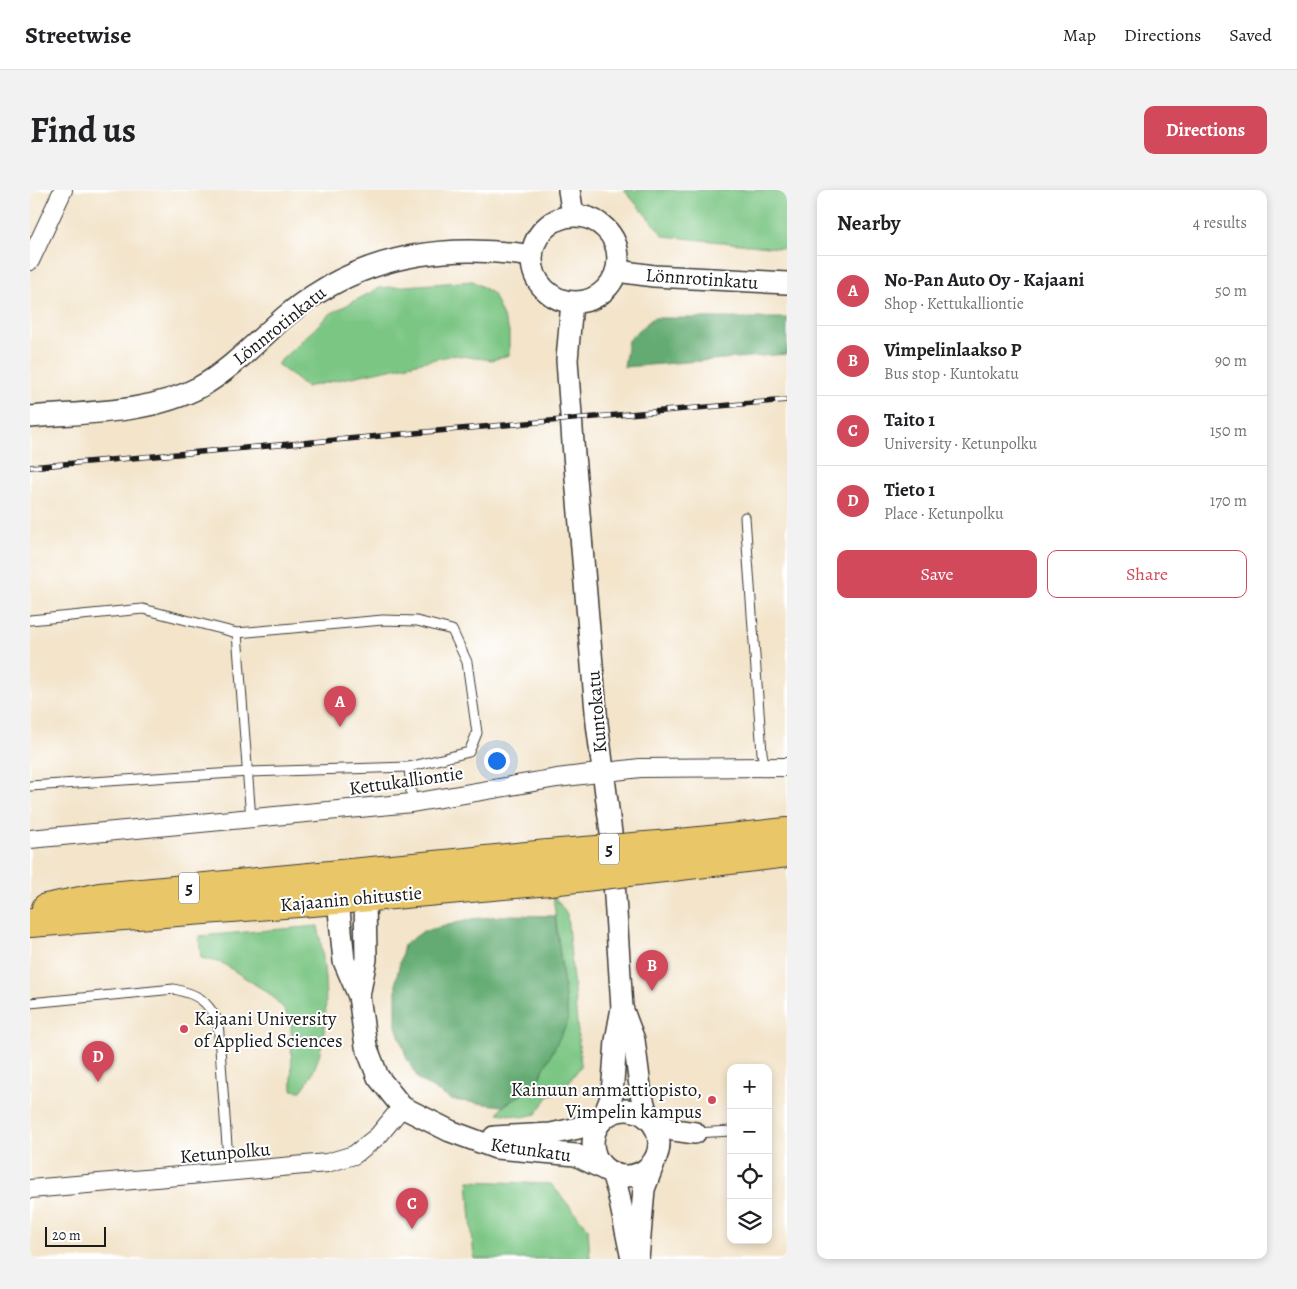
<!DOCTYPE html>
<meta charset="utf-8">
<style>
body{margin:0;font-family:Alegreya,serif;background:#f2f2f2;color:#202124}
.controls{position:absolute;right:15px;bottom:15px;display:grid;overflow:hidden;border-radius:10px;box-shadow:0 2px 8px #0003}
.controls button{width:45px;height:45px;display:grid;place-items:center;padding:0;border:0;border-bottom:1px solid #e0e0e0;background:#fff;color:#202124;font:25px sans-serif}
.scale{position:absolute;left:15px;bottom:12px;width:61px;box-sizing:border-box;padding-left:5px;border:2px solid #1c1c1c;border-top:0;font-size:14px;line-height:18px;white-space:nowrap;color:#1c1c1c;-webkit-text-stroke:4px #fff;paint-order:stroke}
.you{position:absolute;left:466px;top:570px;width:18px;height:18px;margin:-12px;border:4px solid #fff;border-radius:50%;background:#1a73e8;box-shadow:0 0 0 8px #1a73e833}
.badge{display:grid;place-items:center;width:32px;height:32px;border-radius:50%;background:#d1495b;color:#fff;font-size:16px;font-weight:700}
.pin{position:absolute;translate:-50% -41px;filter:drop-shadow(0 1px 2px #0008)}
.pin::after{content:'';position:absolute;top:26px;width:18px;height:15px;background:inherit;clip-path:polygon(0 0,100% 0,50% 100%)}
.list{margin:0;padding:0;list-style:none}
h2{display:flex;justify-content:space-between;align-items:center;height:65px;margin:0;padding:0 20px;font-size:21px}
h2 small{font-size:16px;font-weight:400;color:#757577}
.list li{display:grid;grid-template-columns:32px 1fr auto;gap:15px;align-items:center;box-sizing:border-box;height:70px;padding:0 20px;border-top:1px solid #e0e0e0}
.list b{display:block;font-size:19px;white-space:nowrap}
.list p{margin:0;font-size:16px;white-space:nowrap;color:#757577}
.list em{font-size:16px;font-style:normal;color:#757577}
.actions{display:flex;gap:10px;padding:15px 20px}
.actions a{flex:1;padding:11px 0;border:1px solid #d1495b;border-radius:10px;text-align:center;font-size:18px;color:#d1495b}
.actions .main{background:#d1495b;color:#fff}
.icon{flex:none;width:28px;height:28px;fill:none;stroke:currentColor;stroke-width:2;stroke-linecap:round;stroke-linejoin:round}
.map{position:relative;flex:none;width:757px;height:1069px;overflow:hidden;border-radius:10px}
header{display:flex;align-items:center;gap:30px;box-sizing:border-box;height:70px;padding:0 25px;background:#fff;border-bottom:1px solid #e0e0e0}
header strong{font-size:24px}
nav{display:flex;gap:28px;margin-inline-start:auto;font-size:18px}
.intro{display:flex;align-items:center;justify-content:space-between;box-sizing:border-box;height:120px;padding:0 30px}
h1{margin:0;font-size:35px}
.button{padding:12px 22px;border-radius:10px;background:#d1495b;color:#fff;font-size:18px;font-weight:700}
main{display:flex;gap:30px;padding:0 30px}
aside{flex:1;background:#fff;border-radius:10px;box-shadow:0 2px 8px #0003}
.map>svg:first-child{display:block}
.green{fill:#7bc684;stroke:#4c7150}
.forest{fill:#64ab72;stroke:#406447}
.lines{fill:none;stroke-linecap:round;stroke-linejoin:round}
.service-casing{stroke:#3c3a36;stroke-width:11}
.minor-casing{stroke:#3c3a36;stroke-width:20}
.tertiary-casing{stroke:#3c3a36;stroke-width:24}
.trunk-casing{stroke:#3c3a36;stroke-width:30}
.service{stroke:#fff;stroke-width:9}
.minor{stroke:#fff;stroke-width:18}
.tertiary{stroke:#fff;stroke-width:21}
.trunk{stroke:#e9c769;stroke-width:28}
.rail-casing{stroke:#1c1c1c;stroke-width:5.5}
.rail{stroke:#fff;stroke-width:4;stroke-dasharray:11;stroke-linecap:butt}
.trunk-bridge-casing{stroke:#3c3a36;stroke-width:30;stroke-linecap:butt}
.trunk-bridge{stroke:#e9c769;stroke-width:28}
.poi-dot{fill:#d1495b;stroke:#fff;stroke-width:2}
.labels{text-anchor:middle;stroke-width:4;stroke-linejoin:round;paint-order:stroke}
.shield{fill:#fff;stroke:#606060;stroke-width:1}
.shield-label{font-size:18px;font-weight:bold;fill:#1c1c1c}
.street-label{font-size:19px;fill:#1c1c1c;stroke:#fff}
.poi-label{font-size:19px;fill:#1c1c1c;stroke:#fff;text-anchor:start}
</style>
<header>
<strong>Streetwise</strong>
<nav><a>Map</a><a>Directions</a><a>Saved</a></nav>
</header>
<div class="intro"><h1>Find us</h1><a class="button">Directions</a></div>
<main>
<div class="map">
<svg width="757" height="1069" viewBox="0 0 757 1069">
<rect width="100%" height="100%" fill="#fff"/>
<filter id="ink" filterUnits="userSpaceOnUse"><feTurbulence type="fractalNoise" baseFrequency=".02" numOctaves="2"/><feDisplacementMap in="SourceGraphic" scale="10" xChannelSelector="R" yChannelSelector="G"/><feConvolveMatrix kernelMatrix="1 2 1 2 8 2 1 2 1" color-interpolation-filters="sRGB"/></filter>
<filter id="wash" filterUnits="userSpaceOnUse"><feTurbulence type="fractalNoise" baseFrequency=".0096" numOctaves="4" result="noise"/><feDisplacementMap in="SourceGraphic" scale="20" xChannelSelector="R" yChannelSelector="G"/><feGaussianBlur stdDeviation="1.12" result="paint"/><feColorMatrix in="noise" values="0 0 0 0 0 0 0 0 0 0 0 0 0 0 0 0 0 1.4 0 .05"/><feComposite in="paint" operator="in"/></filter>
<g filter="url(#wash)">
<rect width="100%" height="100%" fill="#f3e4ca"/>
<g class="green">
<path d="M594,0H757V59L634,46Z"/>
<path d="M443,91L463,104L479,141V165L462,170L424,165L276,197L247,174L300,124L349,98Z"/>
<path d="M523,705L537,724L551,876L535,897L518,907L506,924L493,927L468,923L473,916L505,896L538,831Z"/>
<path d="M288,736C297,785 305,860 271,901L262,900L261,834L254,819L240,804L192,773L171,768L169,746Z"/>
<path d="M438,991L521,994L558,1038L560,1069H444Z"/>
</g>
<g class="forest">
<path d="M623,128H757V164L594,177L598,150Z"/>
<path d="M480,725L525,726L538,831L505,896L473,916L422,910L389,890L377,869L366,836V790L374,755L392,742L441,729Z"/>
</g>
</g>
<g filter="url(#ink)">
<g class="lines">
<defs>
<g id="service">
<path d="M715,327L732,563L735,578"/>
<path d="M0,430L113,419L207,443L353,430L387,431L422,440L437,472L447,543L439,562L379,577L382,613"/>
<path d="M207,443L221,629"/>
<path d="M0,596L219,582L379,577"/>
<path d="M0,813L144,799C169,805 175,809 188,831L199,983"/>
<path d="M665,943L701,941"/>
</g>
<g id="minor">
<path d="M0,71L33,0"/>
<path d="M0,649L382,613L527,588L610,578L757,577"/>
<path d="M0,999L297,973L324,965L348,946L372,917"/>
</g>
<g id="tertiary">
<path d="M539,0L543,25"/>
<circle cx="545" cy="69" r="43"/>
<path d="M587,81L624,86L757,93"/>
<path d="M542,112L537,170L543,253L567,533L581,643L592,818L604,850L611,904L618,927L644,940L665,943"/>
<path d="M0,227C56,222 119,224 170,197C202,179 229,149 257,125C328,66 413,52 502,66"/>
<path d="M326,695L335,707L336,769L329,806"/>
<path d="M313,697L308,710L314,771L329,806L336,856L348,887L372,917L420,941L466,958L546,965L582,983L588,1002L602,1069"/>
<circle cx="596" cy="953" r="33"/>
<path d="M464,947L521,944L548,938L573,928L582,905L586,851L592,818"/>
<path d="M608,1069L614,999L625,970"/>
</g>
<g id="trunk">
<path d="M640,654L757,642"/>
<path d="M642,677L757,663"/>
<path d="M16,718L70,707L518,664"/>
<path d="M0,733L308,710L520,691"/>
</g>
</defs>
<use href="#service" class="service-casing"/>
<use href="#minor" class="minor-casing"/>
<use href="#tertiary" class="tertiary-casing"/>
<use href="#trunk" class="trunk-casing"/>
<use href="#service" class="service"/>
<use href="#minor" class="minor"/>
<use href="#tertiary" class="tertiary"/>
<use href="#trunk" class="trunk"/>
<defs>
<path id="rail" d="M0,277L757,210"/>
</defs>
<use href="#rail" class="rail-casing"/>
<use href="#rail" class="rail"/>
<defs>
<g id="trunk-bridge">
<path d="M518,664L640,654"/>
<path d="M520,691L642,677"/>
</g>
</defs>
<use href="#trunk-bridge" class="trunk-bridge-casing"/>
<use href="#trunk-bridge" class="trunk-bridge"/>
</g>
</g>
<g class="poi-dot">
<circle cx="154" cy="839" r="5"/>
<circle cx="682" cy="910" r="5"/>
</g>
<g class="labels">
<g class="shield">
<rect x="569" y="643.5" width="20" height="31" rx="4"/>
<rect x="149" y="682.5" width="20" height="31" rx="4"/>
</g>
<g class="shield-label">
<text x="579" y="665">5</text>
<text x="159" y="704">5</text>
</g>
<g class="street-label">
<text transform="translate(672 88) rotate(4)" y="7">Lönnrotinkatu</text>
<text transform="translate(249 135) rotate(-39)" y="7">Lönnrotinkatu</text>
<text transform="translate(566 522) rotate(-95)" y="7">Kuntokatu</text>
<text transform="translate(376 590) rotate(-8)" y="7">Kettukalliontie</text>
<text transform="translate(321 708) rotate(-5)" y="7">Kajaanin ohitustie</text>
<text transform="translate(501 959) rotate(8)" y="7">Ketunkatu</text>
<text transform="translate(195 962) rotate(-5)" y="7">Ketunpolku</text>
</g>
<g class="poi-label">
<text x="164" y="835">Kajaani University<tspan x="164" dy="22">of Applied Sciences</tspan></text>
<text x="672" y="906" text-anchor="end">Kainuun ammattiopisto,<tspan x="672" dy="22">Vimpelin kampus</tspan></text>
</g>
</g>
</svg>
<div class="controls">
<button>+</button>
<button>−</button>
<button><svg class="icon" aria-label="locate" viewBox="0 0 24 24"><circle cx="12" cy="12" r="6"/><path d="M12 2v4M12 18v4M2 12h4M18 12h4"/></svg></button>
<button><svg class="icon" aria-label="layers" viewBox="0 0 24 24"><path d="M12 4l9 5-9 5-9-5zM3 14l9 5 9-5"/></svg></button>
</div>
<div class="scale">20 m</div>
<div class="you"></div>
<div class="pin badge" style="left:310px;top:537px">A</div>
<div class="pin badge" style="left:622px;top:801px">B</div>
<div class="pin badge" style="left:382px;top:1039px">C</div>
<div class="pin badge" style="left:68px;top:892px">D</div>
</div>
<aside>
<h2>Nearby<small>4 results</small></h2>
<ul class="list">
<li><span class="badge">A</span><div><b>No-Pan Auto Oy - Kajaani</b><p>Shop · Kettukalliontie</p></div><em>50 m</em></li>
<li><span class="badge">B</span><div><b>Vimpelinlaakso P</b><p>Bus stop · Kuntokatu</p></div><em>90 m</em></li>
<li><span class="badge">C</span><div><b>Taito 1</b><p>University · Ketunpolku</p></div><em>150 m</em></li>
<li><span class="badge">D</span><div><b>Tieto 1</b><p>Place · Ketunpolku</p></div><em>170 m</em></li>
</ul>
<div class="actions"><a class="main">Save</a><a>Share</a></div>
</aside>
</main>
